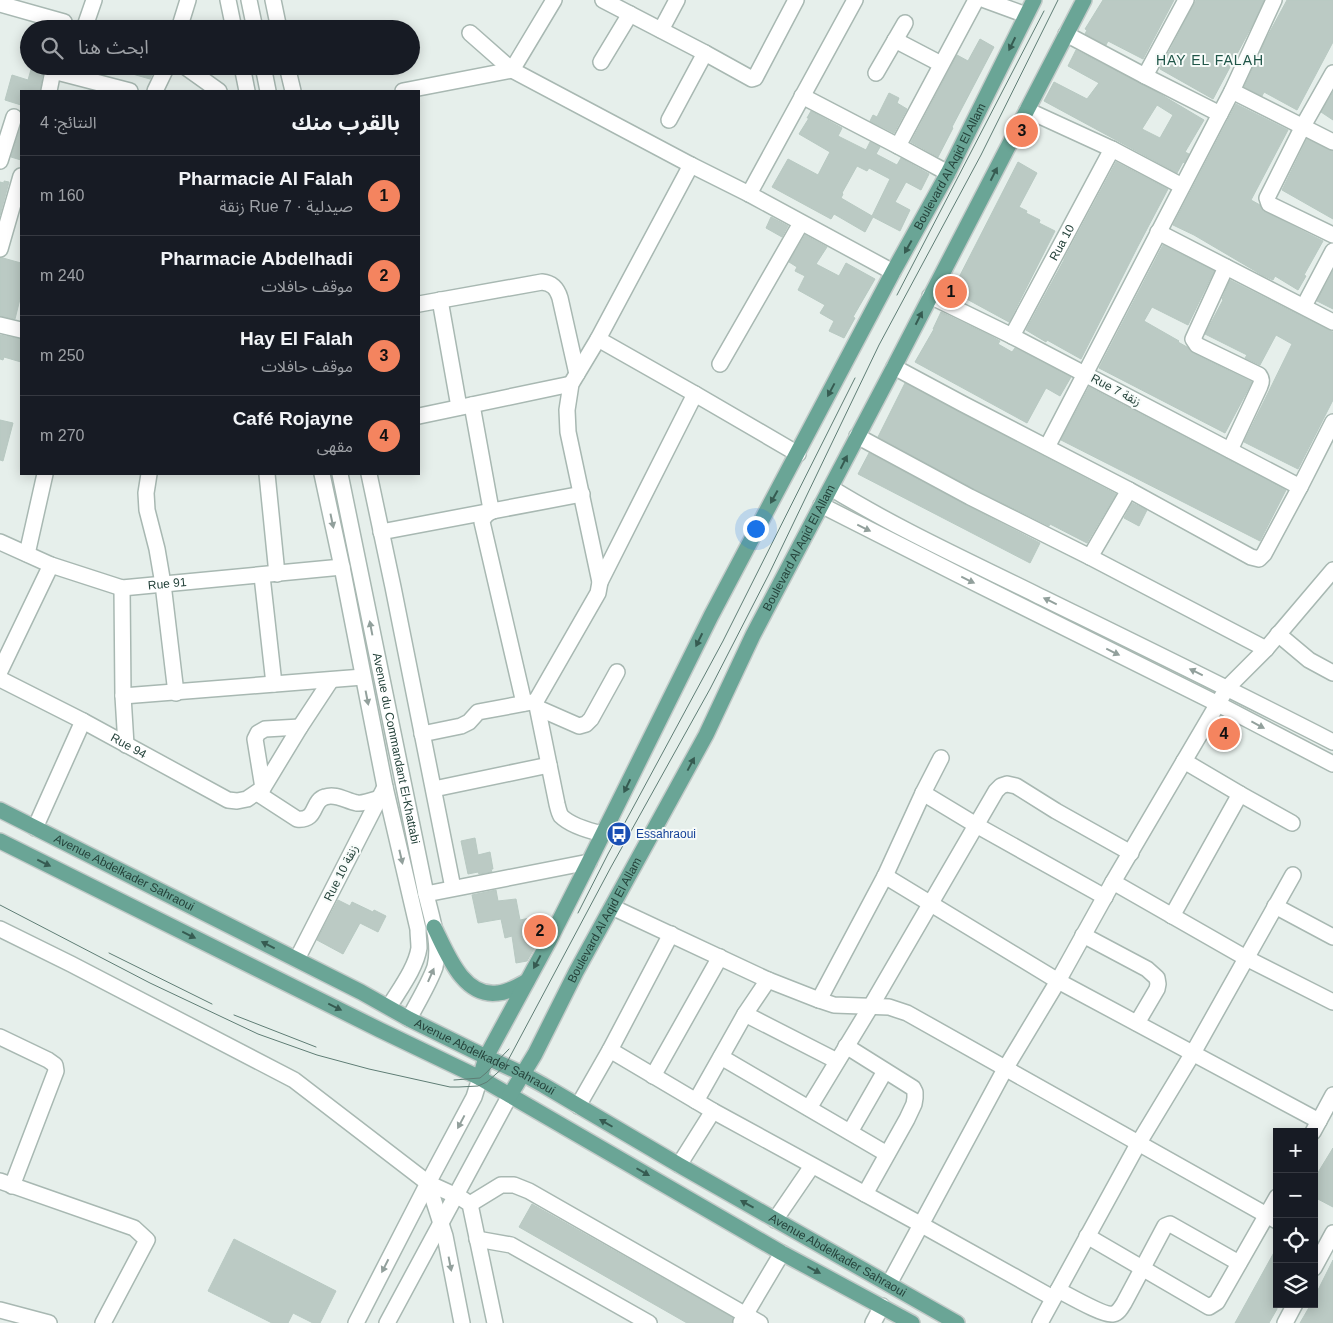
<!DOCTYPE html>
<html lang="ar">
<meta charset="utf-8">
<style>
body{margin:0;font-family:Arial,"Noto Sans Arabic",sans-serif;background:#20242c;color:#f1f3f6;direction:rtl}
.controls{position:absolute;right:15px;bottom:15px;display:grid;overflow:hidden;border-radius:0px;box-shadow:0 2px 12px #0003}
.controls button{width:45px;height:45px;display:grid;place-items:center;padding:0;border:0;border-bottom:1px solid #363941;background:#171b24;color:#f1f3f6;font:25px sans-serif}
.you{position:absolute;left:755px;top:528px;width:18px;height:18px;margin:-12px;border:4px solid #fff;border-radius:50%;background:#1a73e8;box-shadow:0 0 0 8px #1a73e833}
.badge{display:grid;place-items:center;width:32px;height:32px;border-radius:50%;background:#f4845f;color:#111;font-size:16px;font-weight:700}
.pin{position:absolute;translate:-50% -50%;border:2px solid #fff;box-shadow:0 1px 5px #0006}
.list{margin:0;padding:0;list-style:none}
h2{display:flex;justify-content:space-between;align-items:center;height:65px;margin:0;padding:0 20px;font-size:21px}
h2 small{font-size:16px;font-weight:400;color:#9ea1a6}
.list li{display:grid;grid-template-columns:32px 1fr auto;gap:15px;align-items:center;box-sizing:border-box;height:80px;padding:0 20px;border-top:1px solid #363941}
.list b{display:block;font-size:19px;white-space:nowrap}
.list p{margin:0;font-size:16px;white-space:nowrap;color:#9ea1a6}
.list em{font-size:16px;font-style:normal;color:#9ea1a6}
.icon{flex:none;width:28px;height:28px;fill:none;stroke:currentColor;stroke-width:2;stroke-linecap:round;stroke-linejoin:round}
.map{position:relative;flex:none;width:1333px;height:1323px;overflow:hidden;direction:ltr}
.search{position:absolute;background:#171b24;box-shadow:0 2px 12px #0003;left:20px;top:20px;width:400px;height:55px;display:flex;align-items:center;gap:12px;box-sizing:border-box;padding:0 18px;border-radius:28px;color:#9ea1a6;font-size:19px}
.panel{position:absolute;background:#171b24;box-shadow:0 2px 12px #0003;left:20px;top:90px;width:400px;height:385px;border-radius:0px;direction:rtl}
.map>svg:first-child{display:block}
.building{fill:#bbcac4;stroke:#b8c9c2;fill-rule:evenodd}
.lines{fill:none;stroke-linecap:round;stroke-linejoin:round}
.minor-casing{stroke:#a8b8b2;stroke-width:18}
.major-casing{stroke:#c2cac8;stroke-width:18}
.minor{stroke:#fff;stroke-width:15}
.major{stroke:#6aa596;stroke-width:15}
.tram{stroke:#5f7d75;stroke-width:1}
.oneway{fill:#365b51}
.oneway2{fill:#92a09c}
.labels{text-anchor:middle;stroke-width:4;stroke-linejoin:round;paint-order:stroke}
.street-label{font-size:12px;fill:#24423a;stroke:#f7fbf9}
.transit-label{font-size:12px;fill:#164399;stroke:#f7fbf9;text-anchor:start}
.neighbourhood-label{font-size:14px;letter-spacing:1px;fill:#1f5548;stroke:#f7fbf9}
</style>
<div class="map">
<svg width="1333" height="1323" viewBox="0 0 1333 1323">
<rect width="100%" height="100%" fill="#e6efeb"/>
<g class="building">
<path d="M1103,0H1174L1143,59L1108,41L1106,45L1085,34L1087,30L1085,29Z"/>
<path d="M1196,0H1264L1254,22L1213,99L1160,69Z"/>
<path d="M1287,0H1333V42L1297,110L1264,92L1262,96L1244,87L1266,39Z"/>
<path d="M980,39L994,47L952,127L953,128L938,157L911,142L957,55L968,61Z"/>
<path d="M1076,50L1155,91L1204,120L1185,152L1189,154L1184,163L1183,162L1177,173L1044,101L1054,82L1087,99L1099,83L1068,66ZM1157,105L1173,115L1160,138L1142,129Z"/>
<path d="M32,66H44L40,91H21V105L5,100L12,75L28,80Z"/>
<path d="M115,66H156L150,79L115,69Z"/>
<path d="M1333,92V120L1321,112Z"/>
<path d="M889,93L899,98L897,103L907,109L894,133L870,121L873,115L877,117Z"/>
<path d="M1236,104L1288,130L1251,200L1260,205L1262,210L1265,212L1323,241L1304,275L1306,276L1298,290L1275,276L1273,280L1262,275L1194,235L1173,225Z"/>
<path d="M811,111L842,128L838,136L866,150L870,142L880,147L876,154L897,165L901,158L929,174L921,190L906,182L895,202L910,210L900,231L873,217L865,232L834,214L831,219L772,187L788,159L818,175L830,152L799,134L809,118H807ZM857,166L867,171L869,168L890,179L872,216L841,198L843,194L842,193Z"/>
<path d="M21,125V160L11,157Z"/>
<path d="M1307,139L1333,151V219L1282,190Z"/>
<path d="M1018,162L1037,173L1019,207L1027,211L1026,213L1040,220L1039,223L1055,231L1009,322L952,291Z"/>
<path d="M1116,162L1168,189L1138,246L1081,359L1047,340L1046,342L1026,330L1064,260V259Z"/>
<path d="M4,181L9,182L0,215V182L4,183Z"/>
<path d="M771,217L788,226L782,237L766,228Z"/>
<path d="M805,235L827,247L816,264L839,276L846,263L875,279L853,317L855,318L844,338L829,331L834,321L820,313L825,305L798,290L805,276L795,271L797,267L789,262Z"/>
<path d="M1163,245L1214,271L1188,325L1152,307L1144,321L1179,341L1178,342L1187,347L1193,353L1252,382L1225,433L1099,368Z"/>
<path d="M0,258H3L21,263V295L15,319L0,316Z"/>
<path d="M1333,271V309L1317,301Z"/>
<path d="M1230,280L1333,332V400L1298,469L1244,442L1292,344L1276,335L1260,365L1245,358L1247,355L1205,334L1223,300L1222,299Z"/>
<path d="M941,312L989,335L1000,341L998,344L1012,352L1015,348L1071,377L1060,396L1046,388L1027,423L915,362L934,329H933Z"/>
<path d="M0,335L21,339V362L4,357L3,360L0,359Z"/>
<path d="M905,383L1116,494L1087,543L1050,524L1049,526L974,489L878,437Z"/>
<path d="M1089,387L1286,490L1260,541L1061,440Z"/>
<path d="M0,420L13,423L3,461L0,460Z"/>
<path d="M869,453L966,505L1040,543L1030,563L858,474Z"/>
<path d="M1132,503L1147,510L1139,526L1124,518Z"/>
<path d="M475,838L478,855L490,852L493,869H491L492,872L479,874L478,872L468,874L461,841Z"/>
<path d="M496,890L498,901L516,899L520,920L535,917L538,931L532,932L534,949L527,961L516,963L512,936L505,938L501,919L478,923L472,895Z"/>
<path d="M338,900L350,906L352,902L373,912L374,910L386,916L378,932L360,923L343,954L317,940Z"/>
<path d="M1333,1148V1207L1314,1197V1179Z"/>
<path d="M532,1204L733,1318L732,1323H687L519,1227Z"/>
<path d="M234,1239L336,1291L320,1323H313L293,1313L288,1323H272L208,1291Z"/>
<path d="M1277,1247V1309L1269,1323H1235Z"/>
<path d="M1333,1260V1323H1300L1311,1304H1314V1298Z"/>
</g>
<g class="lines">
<defs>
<g id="minor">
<path d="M228,0L234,29"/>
<path d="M249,0L255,29"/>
<path d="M273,0L279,29"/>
<path d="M603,0L705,53L752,79L755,78L796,0"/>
<path d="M985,0L1026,15"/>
<path d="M0,4L64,22"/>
<path d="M84,29L94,0"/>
<path d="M179,29L188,0"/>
<path d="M661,30L677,0"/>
<path d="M470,33L512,70L691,165L749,194L893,272"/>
<path d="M1066,34L1145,76L1220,114"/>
<path d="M895,40L941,64"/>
<path d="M601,62L630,14"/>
<path d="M184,66L219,91"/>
<path d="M242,66L247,91"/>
<path d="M263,66L268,91"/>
<path d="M287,66L293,91"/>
<path d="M53,71L130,91"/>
<path d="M876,73L905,23"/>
<path d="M1333,73L1303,126L1267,198L1269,204L1333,235"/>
<path d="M1145,76L1186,0"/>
<path d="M49,91L54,66"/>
<path d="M155,91L167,66"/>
<path d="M403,91L512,70L554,0"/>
<path d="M1232,91L1333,142"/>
<path d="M802,96L898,146L948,173"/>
<path d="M1027,110L1112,149L1182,186"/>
<path d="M669,120L705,53"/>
<path d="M898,146L976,0"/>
<path d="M0,161L14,117"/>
<path d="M749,194L855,0"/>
<path d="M1158,232L1333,322"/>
<path d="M0,249L21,176"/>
<path d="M1226,267L1193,339L1197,345L1259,375C1262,379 1262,382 1260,386L1230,450"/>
<path d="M930,296L1012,336L1300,487"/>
<path d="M440,300L459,407"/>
<path d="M419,304L542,282C552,283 557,288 560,298L577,374"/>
<path d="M1304,306L1333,251"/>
<path d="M0,325L21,330"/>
<path id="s1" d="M1012,336L1112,149"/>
<path d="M598,339L695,394L600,582"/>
<path d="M720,364L801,223"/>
<path d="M894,367L963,404L1129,490L1251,557L1259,559L1264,554L1300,487L1333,422"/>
<path d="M695,394L798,454"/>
<path d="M472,405L490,504L493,511C487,513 484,516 482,522L524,703"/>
<path d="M419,416L571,384"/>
<path d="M857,436L970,497L1090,557L1266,649"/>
<path d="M1047,447L1232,91L1274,0"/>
<path d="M149,474L146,493L147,510L157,549L163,584L176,693"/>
<path d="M267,474L277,574"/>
<path d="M322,474L342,567L385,787L418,929C418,935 419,942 419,948C416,968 399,990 389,1007"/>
<path id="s2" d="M340,474L426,894C431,916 441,943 435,967C429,984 417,1003 409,1019"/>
<path d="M369,474L393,587L453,888"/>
<path d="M831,488C896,528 966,560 1035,594C1135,643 1234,691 1333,742"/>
<path d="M821,505L959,575L1218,704L1333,764"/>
<path d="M381,532L582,494"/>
<path id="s3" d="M0,542L51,565L122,588L342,567"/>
<path d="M27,554L45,474"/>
<path d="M1090,557L1129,490"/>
<path d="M262,576L274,684"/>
<path d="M122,588L123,696L126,745"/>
<path d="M1278,634L1309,660L1333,673"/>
<path d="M0,671L51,565"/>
<path id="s4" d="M0,679L83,721L228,800L237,801L247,799L263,788L300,727L331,680"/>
<path d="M123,696L363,677"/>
<path d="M538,708L579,726L586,724L591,719L617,672"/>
<path d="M422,734L461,726L469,722L478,712L532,702"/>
<path d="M263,788L255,739L258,733L265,729L300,727"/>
<path d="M434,789L549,765"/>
<path d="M257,793L297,819C318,821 311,801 325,797C336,793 346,801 357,803C364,804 373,800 380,798"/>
<path d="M923,793L976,825L1105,897"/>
<path d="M1240,794L1292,823"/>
<path d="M35,828L83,721"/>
<path d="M603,834C590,831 571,826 561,816C559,813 558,808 557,804L536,701L598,593L600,582L568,432L567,410L571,384L598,339L691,165"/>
<path d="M885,876L1058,981L1319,1121"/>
<path d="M1113,882L1246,958L1333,1002"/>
<path d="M426,894L589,862"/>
<path d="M1275,906L1333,937"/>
<path d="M612,907L768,980L819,1000L834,1005L889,1007L907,1013L1277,1221"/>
<path d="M1172,916L1240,794L1184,761"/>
<path d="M0,929L71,964L294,1080L428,1183L461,1198L470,1204L495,1323"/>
<path d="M1083,935L1147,969L1157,978L1158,984L1157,989L1137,1023"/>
<path d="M297,959L385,787"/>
<path d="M819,1000L885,876L923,793L941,758"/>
<path d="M745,1014L837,1061"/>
<path d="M0,1037L48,1060L55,1065L56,1071L12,1186"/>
<path d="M846,1046L913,1088L915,1092V1098L914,1104L907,1119L865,1194"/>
<path d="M610,1050L713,1111L920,1224L1053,1298"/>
<path d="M721,1057L887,1154"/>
<path d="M653,1076L720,957"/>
<path d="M696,1101L745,1014L768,980"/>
<path d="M578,1106L610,1050L671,934"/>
<path d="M809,1108L871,1006L996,791L1001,786L1007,784L1016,786L1056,811L1131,853"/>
<path d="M850,1132L885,1071"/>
<path d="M1313,1132L1333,1095"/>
<path d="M679,1165L713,1111"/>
<path d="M0,1181L134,1228L147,1240L103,1323"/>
<path d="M428,1183L445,1236L462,1323"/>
<path d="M470,1204L501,1185H514L529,1191L760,1323"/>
<path d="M775,1220L812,1166"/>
<path d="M1087,1236L1209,1307L1217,1302L1277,1197"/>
<path d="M477,1239L511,1245L649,1323"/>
<path d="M1314,1268L1333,1233"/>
<path d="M889,1284L1005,1069L1058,981L1113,882L1227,688L1266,649L1333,570"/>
<path d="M1058,1290C1068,1295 1104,1316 1113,1314C1118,1313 1121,1308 1124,1303L1165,1226L1170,1224L1239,1263"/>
<path d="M0,1310L49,1323"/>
<path d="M741,1322L782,1253"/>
<path d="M356,1323L428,1183L474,1097L480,1078"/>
<path d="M387,1323L510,1095"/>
<path d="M873,1323L882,1306"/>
<path d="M1040,1323L1138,1144L1193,1053L1293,875"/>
<path d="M1285,1323L1295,1304"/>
</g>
<g id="major">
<path id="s5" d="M0,810L361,992L409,1019L486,1057L523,1074L543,1085L679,1165L957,1323"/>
<path d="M0,841L380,1030L480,1078L782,1253L912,1323"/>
<path d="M434,927C447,953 463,998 498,993C509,992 518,986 527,981"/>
<path id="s6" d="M480,1078L486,1057L548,943L589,862L711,616L893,272L948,173L1034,0"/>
<path id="s7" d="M510,1095L535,1054L576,972L706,735L753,635L894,367L1084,0"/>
</g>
</defs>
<use href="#minor" class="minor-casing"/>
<use href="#major" class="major-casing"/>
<use href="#minor" class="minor"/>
<use href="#major" class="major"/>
<g class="tram">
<path d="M897,295L1044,11"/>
<path d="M0,905L150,983L258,1034L317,1055L369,1069L450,1087H459L478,1086L487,1082L505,1066L611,867L710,689L769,574L879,345L981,155L1058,0"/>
<path d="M578,913L608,854L723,641L855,378"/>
<path d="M109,953L212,1004"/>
<path d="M234,1015L316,1047"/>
<path d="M454,1080L480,1078L486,1073L509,1049"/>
</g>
</g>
<defs><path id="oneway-solid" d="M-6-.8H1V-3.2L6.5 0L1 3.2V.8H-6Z" transform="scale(1.25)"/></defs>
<g class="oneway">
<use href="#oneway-solid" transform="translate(1012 44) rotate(116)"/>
<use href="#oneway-solid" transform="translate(994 174) rotate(-63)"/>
<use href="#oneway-solid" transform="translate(908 247) rotate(119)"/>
<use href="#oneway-solid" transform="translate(919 318) rotate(-63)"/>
<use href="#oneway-solid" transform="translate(831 390) rotate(118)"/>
<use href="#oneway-solid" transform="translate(844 462) rotate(-63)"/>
<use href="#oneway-solid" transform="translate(774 497) rotate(119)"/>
<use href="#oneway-solid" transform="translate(699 640) rotate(116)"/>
<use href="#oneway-solid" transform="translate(691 764) rotate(-62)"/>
<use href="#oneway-solid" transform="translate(627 786) rotate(116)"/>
<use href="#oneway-solid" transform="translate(44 863) rotate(26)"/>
<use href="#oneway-solid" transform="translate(189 935) rotate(26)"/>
<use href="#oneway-solid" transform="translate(268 945) rotate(-153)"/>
<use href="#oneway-solid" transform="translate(537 962) rotate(118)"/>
<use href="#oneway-solid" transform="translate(335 1007) rotate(26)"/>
<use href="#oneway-solid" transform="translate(606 1123) rotate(-150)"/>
<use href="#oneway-solid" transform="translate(643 1172) rotate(30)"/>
<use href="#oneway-solid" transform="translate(747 1204) rotate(-151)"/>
<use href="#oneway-solid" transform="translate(814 1270) rotate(28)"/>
</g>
<g class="oneway2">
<use href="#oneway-solid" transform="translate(332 521) rotate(78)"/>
<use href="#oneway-solid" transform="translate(864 528) rotate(26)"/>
<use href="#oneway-solid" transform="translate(968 580) rotate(26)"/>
<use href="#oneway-solid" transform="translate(1050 601) rotate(-154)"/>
<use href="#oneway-solid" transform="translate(371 628) rotate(-101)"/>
<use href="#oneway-solid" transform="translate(1113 652) rotate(26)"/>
<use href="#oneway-solid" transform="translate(1196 672) rotate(-154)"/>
<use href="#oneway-solid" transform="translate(367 698) rotate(79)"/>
<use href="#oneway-solid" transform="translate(1258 725) rotate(28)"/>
<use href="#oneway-solid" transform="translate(401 857) rotate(77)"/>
<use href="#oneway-solid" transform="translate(431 975) rotate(-66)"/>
<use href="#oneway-solid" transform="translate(461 1122) rotate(118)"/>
<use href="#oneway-solid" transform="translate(450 1264) rotate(79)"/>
<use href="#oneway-solid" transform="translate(385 1266) rotate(117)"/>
</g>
<defs>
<symbol id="bus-disc" viewBox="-11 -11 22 22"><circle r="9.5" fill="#1a4fb4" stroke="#f7fbf9"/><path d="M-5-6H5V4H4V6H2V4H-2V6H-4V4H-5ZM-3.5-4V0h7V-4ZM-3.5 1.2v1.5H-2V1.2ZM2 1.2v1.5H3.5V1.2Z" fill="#fff"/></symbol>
</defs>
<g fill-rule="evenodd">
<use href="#bus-disc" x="605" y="820" width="28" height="28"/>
</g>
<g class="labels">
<g class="street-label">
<text dy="4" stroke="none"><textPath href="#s6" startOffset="1026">Boulevard Al Aqid El Allam</textPath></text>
<text dy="4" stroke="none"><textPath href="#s1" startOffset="106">Rua 10</textPath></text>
<text transform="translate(1116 390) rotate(28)" y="4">Rue 7 زنقة</text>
<text dy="4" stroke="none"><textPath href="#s7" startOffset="619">Boulevard Al Aqid El Allam</textPath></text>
<text dy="4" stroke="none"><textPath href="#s3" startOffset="176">Rue 91</textPath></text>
<text dy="4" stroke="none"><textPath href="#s4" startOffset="145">Rue 94</textPath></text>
<text dy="4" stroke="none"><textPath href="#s2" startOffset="280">Avenue du Commandant El-Khattabi</textPath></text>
<text dy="4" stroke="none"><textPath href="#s5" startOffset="139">Avenue Abdelkader Sahraoui</textPath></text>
<text transform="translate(341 873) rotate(-63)" y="4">Rue 10 زنقة</text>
<text dy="4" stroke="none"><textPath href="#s7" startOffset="199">Boulevard Al Aqid El Allam</textPath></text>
<text dy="4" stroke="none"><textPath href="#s5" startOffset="544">Avenue Abdelkader Sahraoui</textPath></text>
<text dy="4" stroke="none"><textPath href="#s5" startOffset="949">Avenue Abdelkader Sahraoui</textPath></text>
</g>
<g class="transit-label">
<text x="636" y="838">Essahraoui</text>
</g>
<g class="neighbourhood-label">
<text x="1210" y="65">HAY EL FALAH</text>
</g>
</g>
</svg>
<div class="controls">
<button>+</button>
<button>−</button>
<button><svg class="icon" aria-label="locate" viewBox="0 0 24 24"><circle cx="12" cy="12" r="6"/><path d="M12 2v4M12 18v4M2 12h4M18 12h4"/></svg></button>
<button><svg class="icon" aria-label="layers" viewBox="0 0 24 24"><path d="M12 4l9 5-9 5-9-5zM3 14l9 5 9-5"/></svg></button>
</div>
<div class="you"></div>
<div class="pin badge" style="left:951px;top:292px">1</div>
<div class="pin badge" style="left:540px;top:931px">2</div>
<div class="pin badge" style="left:1022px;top:131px">3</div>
<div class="pin badge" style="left:1224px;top:734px">4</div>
<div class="search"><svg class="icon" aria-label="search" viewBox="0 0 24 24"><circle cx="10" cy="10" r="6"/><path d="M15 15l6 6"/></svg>ابحث هنا</div>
<section class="panel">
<h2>بالقرب منك<small>النتائج: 4</small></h2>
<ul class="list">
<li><span class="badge">1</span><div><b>Pharmacie Al Falah</b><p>صيدلية · Rue 7 زنقة</p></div><em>160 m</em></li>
<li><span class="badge">2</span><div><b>Pharmacie Abdelhadi</b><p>موقف حافلات</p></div><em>240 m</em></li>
<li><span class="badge">3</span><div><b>Hay El Falah</b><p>موقف حافلات</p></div><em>250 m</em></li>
<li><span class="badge">4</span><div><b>Café Rojayne</b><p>مقهى</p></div><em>270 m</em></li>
</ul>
</section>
</div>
